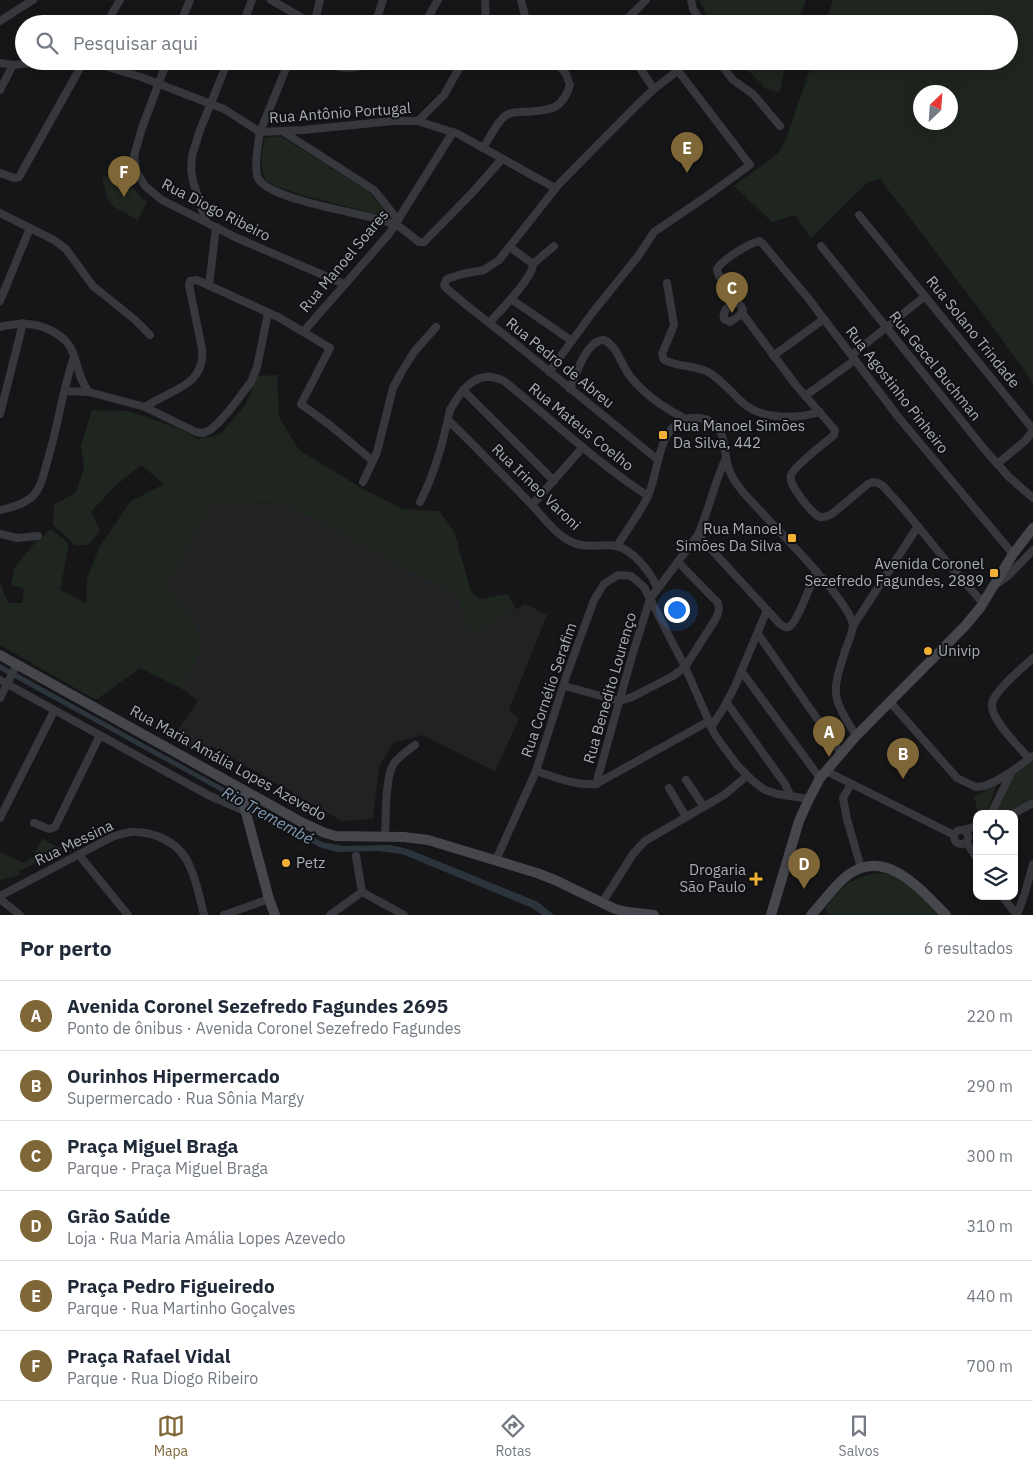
<!DOCTYPE html>
<html lang="pt">
<meta charset="utf-8">
<style>
body{margin:0;font-family:"IBM Plex Sans",sans-serif;background:#f6f6f7;color:#1f2937}
.controls{position:absolute;right:15px;bottom:15px;display:grid;overflow:hidden;border-radius:10px;box-shadow:0 5px 20px #0002}
.controls button{width:45px;height:45px;display:grid;place-items:center;padding:0;border:0;border-bottom:1px solid #e0e1e3;background:#fff;color:#1f2937;font:25px sans-serif}
.compass{position:absolute;left:913px;top:85px;width:45px;height:45px;border-radius:50%;background:#fff;box-shadow:0 5px 20px #0002;rotate:25deg}
.you{position:absolute;left:676px;top:609px;width:18px;height:18px;margin:-12px;border:4px solid #fff;border-radius:50%;background:#1a73e8;box-shadow:0 0 0 8px #1a73e833}
.badge{display:grid;place-items:center;width:32px;height:32px;border-radius:50%;background:#7e6636;color:#fff;font-size:16px;font-weight:700}
.pin{position:absolute;translate:-50% -41px;filter:drop-shadow(0 1px 2px #0008)}
.pin::after{content:'';position:absolute;top:26px;width:18px;height:15px;background:inherit;clip-path:polygon(0 0,100% 0,50% 100%)}
.list{margin:0;padding:0;list-style:none}
h2{display:flex;justify-content:space-between;align-items:center;height:65px;margin:0;padding:0 20px;font-size:21px}
h2 small{font-size:16px;font-weight:400;color:#747a83}
.list li{display:grid;grid-template-columns:32px 1fr auto;gap:15px;align-items:center;box-sizing:border-box;height:70px;padding:0 20px;border-top:1px solid #e0e1e3}
.list b{display:block;font-size:19px;white-space:nowrap}
.list p{margin:0;font-size:16px;white-space:nowrap;color:#747a83}
.list em{font-size:16px;font-style:normal;color:#747a83}
.icon{flex:none;width:28px;height:28px;fill:none;stroke:currentColor;stroke-width:2;stroke-linecap:round;stroke-linejoin:round}
.map{position:relative;flex:none;width:1033px;height:915px;overflow:hidden}
.search{position:absolute;background:#fff;box-shadow:0 5px 20px #0002;left:15px;right:15px;top:15px;height:55px;display:flex;align-items:center;gap:12px;box-sizing:border-box;padding:0 18px;border-radius:28px;color:#747a83;font-size:19px}
.sheet{height:485px;background:#fff}
nav{display:flex;justify-content:space-around;align-items:center;box-sizing:border-box;height:70px;border-top:1px solid #e0e1e3;background:#fff;font-size:14px;color:#747a83}
nav a{display:grid;justify-items:center;gap:2px}
nav .on{color:#7e6636}
.map>svg:first-child{display:block}
.built{fill:#222225}
.green{fill:#1e261f;fill-rule:evenodd}
.water{fill:#2c353c}
.lines{fill:none;stroke-linecap:round;stroke-linejoin:round}
.street{stroke:#37383d;stroke-width:8}
.secondary{stroke:#45474d;stroke-width:10}
.poi-dot{fill:#f2b134;stroke:#111113;stroke-width:2}
.labels{text-anchor:middle;stroke-width:4;stroke-linejoin:round;paint-order:stroke}
.street-label{font-size:15px;fill:#a8adb8;stroke:#111113}
.poi-label{font-size:15px;fill:#a8adb8;stroke:#111113;text-anchor:start}
.water-label{font-size:16px;font-style:italic;fill:#7f9bb3;stroke:#111113}
</style>
<div class="map">
<svg width="1033" height="915" viewBox="0 0 1033 915">
<rect width="100%" height="100%" fill="#161618"/>
<path class="built" d="M282,502L457,596L469,636L525,604L547,615L509,710L519,719L495,771L422,735L393,743L379,767L373,819L342,821L211,746L206,757L172,738L198,701L184,690L202,644L166,587L213,504Z"/>
<g class="green">
<path d="M699,0H806L797,24H711Z"/>
<path d="M833,0H1033V383L996,331L880,179L868,182L811,238L795,215L772,222L734,186L778,153L786,139L813,61H1009V24H825ZM920,92H950V122H920Z"/>
<path d="M739,61H786L780,92L766,89Z"/>
<path d="M280,136L368,191L391,218L295,193C286,189 273,187 266,180C259,172 262,147 265,138Z"/>
<path d="M124,168C128,181 136,195 147,202L138,220L114,207L108,200L102,177L118,174L117,169Z"/>
<path d="M277,375L279,417L299,450L363,489L403,509L439,511L454,531L471,592L479,599L508,594L516,609L469,636L457,596L282,502L213,504L166,587L194,618L202,644L184,690L140,668L96,700L0,645V583L8,603H22L24,589L11,584L14,568L34,544L51,529L69,544L60,590L86,603L87,579L99,548L130,502L164,484L141,465L113,488L91,512L100,530L89,545H75L53,525L54,505L76,492L84,468L81,446L92,410L128,411L178,428L198,439L220,435L245,405L258,376Z"/>
<path d="M1033,761V797L1021,808L996,812L1013,776Z"/>
<path d="M996,786L987,814H978L974,796Z"/>
<path d="M42,839L62,849L18,872L21,874L14,877L0,880V852L24,863L33,857Z"/>
<path d="M877,873C904,873 922,897 940,915H829L825,909C841,886 849,879 877,873Z"/>
</g>
<path class="water" d="M0,664L322,842L343,846L390,845L408,849L538,902L554,915H542L532,908L402,854L378,851L337,852L319,847L260,813L0,670Z"/>
<g class="lines">
<g class="street">
<path d="M271,0L313,24"/>
<path d="M485,0L486,24"/>
<path d="M521,0L527,24"/>
<path d="M691,0L693,9L703,24"/>
<path d="M0,21L33,0"/>
<path d="M106,24L120,0"/>
<path d="M180,24L190,0"/>
<path d="M243,24L252,0"/>
<path d="M314,24L320,0"/>
<path d="M375,24L383,0"/>
<path d="M424,24L438,0"/>
<path d="M622,24L646,0"/>
<path d="M88,61L141,77L224,109L260,132C258,143 254,168 258,178C269,201 368,213 394,224C403,228 411,236 419,242H424L472,193L502,159"/>
<path d="M167,61L142,128L134,156L136,171L145,186L162,200L237,238L344,284"/>
<path d="M289,61L260,132L303,130L393,121H418L458,134L555,188"/>
<path d="M336,61L335,65L337,67C353,69 365,67 380,61"/>
<path d="M635,61L654,89"/>
<path d="M718,61L733,80L753,94L780,126"/>
<path d="M0,63L13,65L50,61"/>
<path d="M0,90L13,65"/>
<path d="M418,121L444,95L457,72L464,61"/>
<path d="M282,131L374,190L398,220"/>
<path d="M483,148C489,139 497,122 505,116C509,113 515,112 520,112C545,110 561,114 570,85L566,74L555,61"/>
<path d="M0,173L14,178L19,177L84,61"/>
<path d="M0,213L54,240L66,249L93,286L134,319L150,335"/>
<path d="M859,215L1032,428V432L1025,441L997,464"/>
<path d="M206,222L193,181L191,170L192,156L200,130L228,61"/>
<path d="M821,246L985,450L1009,477L1033,498"/>
<path d="M510,247L533,264"/>
<path d="M667,283L674,325L662,354L664,360C678,367 694,365 708,372C722,380 731,392 743,403C762,420 796,419 820,412"/>
<path d="M209,286L216,227"/>
<path d="M511,299L572,341"/>
<path d="M0,301L30,228"/>
<path d="M733,303C738,302 741,305 743,310L739,316L730,322L724,319C722,312 727,307 733,303Z"/>
<path d="M737,303C736,289 718,283 717,269C722,260 749,243 760,241L763,244L808,298L899,418L1013,554"/>
<path d="M742,313L795,384L835,430L834,435C825,443 795,465 791,475C787,483 810,511 818,516C823,519 827,516 832,514L868,484L873,482L878,483L883,486L902,507L951,567L983,603"/>
<path d="M489,323C499,312 533,278 533,264L554,246"/>
<path d="M0,327C7,325 16,324 23,324C42,323 67,335 73,353C78,366 80,382 89,392L145,407L196,432L203,433L210,430L218,423L229,411L251,382L257,367L268,313"/>
<path d="M304,331L389,234L453,132"/>
<path d="M852,355L925,296"/>
<path d="M773,356L824,319"/>
<path d="M549,372L593,312L639,255L654,232L704,198L750,165L679,72H676L654,89L637,105L559,184L499,260L484,270L462,274L447,279L444,285L445,287C470,309 496,328 522,349C567,386 613,423 658,460"/>
<path d="M570,389C576,375 586,340 604,340C617,346 621,364 629,375C643,393 664,408 684,418"/>
<path d="M463,390L554,481"/>
<path d="M65,391L89,392"/>
<path d="M805,396L855,360"/>
<path d="M145,407C168,390 206,387 202,349L189,285L190,281L197,280L280,318L330,348L301,404L331,426L373,461"/>
<path d="M0,414L23,323"/>
<path d="M448,420C476,447 502,474 529,502C543,516 556,536 574,543C588,549 602,543 616,546C632,549 653,574 657,589"/>
<path d="M363,482L377,452L393,388L401,373L414,352L436,327"/>
<path d="M420,502C435,473 443,442 450,410C462,388 478,368 504,381C552,420 597,463 648,496"/>
<path d="M532,505L583,447"/>
<path d="M0,510C11,508 23,504 32,497C41,488 44,474 47,462C58,427 62,391 74,357"/>
<path d="M0,534L17,538L38,536"/>
<path d="M698,535L779,623C783,626 786,629 790,626C798,621 812,581 816,571"/>
<path d="M617,546C627,530 639,514 647,498C659,475 656,434 682,420C687,417 694,418 700,418C730,423 721,449 729,469C732,478 737,485 743,492C763,516 852,601 853,626C853,632 847,645 845,651C841,666 833,683 837,699C840,712 850,725 856,736"/>
<path d="M998,583L1009,575L1033,550"/>
<path d="M853,626L918,526"/>
<path d="M758,634L841,753"/>
<path d="M742,672L820,778"/>
<path d="M0,680L208,795L247,812"/>
<path d="M564,686L620,701L632,697L673,676L685,667L715,620C718,614 720,610 718,603L679,563"/>
<path d="M0,698L17,664"/>
<path d="M890,702L957,778L976,787L985,786L996,781L1011,772L1033,756"/>
<path d="M727,703L785,784L790,795"/>
<path d="M711,727L723,709L735,686L767,610"/>
<path d="M1029,758C1019,747 990,719 992,704C993,692 1023,667 1033,658"/>
<path d="M536,771C555,777 576,786 596,784L709,721"/>
<path d="M826,771L954,835"/>
<path d="M686,780L704,807"/>
<path d="M596,784L632,656L650,599L698,535C709,510 714,483 726,458"/>
<path d="M851,784L843,798L847,819L861,868"/>
<path d="M669,788L686,817"/>
<path d="M991,814L1011,773"/>
<path d="M1013,814L1033,803"/>
<path d="M0,818L54,711"/>
<path d="M34,823L49,829L55,827L100,735"/>
<path d="M963,830L977,826"/>
<circle cx="961" cy="837" r="7"/>
<path d="M385,837C386,819 385,776 394,763C400,756 408,750 415,745"/>
<path d="M966,842L977,858"/>
<path d="M79,855L128,915"/>
<path d="M356,856L362,892"/>
<path d="M496,860L536,771L566,677L594,600L604,584L618,575L631,576L644,587L685,667L715,735L737,765L753,781L765,790L777,794L809,799"/>
<path d="M362,892L404,915"/>
<path d="M0,896L112,837C118,835 124,833 131,832C155,831 181,843 190,867C197,882 200,899 204,915"/>
<path d="M1002,896L1017,915"/>
<path d="M0,899L20,915"/>
<path d="M602,903L633,854L645,841L724,795L747,776"/>
<path d="M224,915L269,899"/>
<path d="M330,915L362,892"/>
<path d="M1017,915L1025,893L1033,864"/>
</g>
<g class="secondary">
<path d="M0,655L303,823L325,833L336,836L404,837L428,840L537,873L555,880L615,909L628,912L654,915"/>
<path d="M242,789V795L245,809L269,899L275,915"/>
<path d="M771,915L799,821L809,799L820,778L856,736L965,626L980,608L1013,554L1033,528"/>
<path d="M811,915C824,902 834,885 848,875C886,847 921,890 946,915"/>
</g>
</g>
<g class="poi-dot">
<rect x="658" y="430" width="10" height="10" rx="2.5"/>
<rect x="787" y="533" width="10" height="10" rx="2.5"/>
<rect x="989" y="568" width="10" height="10" rx="2.5"/>
<circle cx="928" cy="651" r="5"/>
<circle cx="286" cy="863" r="5"/>
<path d="M753.5 871.5h5v5h5v5h-5v5h-5v-5h-5v-5h5z"/>
</g>
<g class="labels">
<g class="street-label">
<text transform="translate(340 113) rotate(-4)" y="5">Rua Antônio Portugal</text>
<text transform="translate(216 210) rotate(27)" y="5">Rua Diogo Ribeiro</text>
<text transform="translate(344 261) rotate(-50)" y="5">Rua Manoel Soares</text>
<text transform="translate(973 332) rotate(51)" y="5">Rua Solano Trindade</text>
<text transform="translate(560 363) rotate(39)" y="5">Rua Pedro de Abreu</text>
<text transform="translate(935 366) rotate(51)" y="5">Rua Gecel Buchman</text>
<text transform="translate(897 390) rotate(52)" y="5">Rua Agostinho Pinheiro</text>
<text transform="translate(581 427) rotate(39)" y="5">Rua Mateus Coelho</text>
<text transform="translate(536 487) rotate(44)" y="5">Rua Irineo Varoni</text>
<text transform="translate(610 688) rotate(-74)" y="5">Rua Benedito Lourenço</text>
<text transform="translate(549 690) rotate(-71)" y="5">Rua Cornélio Serafim</text>
<text transform="translate(228 763) rotate(29)" y="5">Rua Maria Amália Lopes Azevedo</text>
<text transform="translate(74 843) rotate(-26)" y="5">Rua Messina</text>
</g>
<g class="poi-label">
<text x="673" y="431">Rua Manoel Simões<tspan x="673" dy="17">Da Silva, 442</tspan></text>
<text x="782" y="534" text-anchor="end">Rua Manoel<tspan x="782" dy="17">Simões Da Silva</tspan></text>
<text x="984" y="569" text-anchor="end">Avenida Coronel<tspan x="984" dy="17">Sezefredo Fagundes, 2889</tspan></text>
<text x="938" y="656">Univip</text>
<text x="296" y="868">Petz</text>
<text x="746" y="875" text-anchor="end">Drogaria<tspan x="746" dy="17">São Paulo</tspan></text>
</g>
<g class="water-label">
<text transform="translate(268 815) rotate(29)" y="6">Rio Tremembé</text>
</g>
</g>
</svg>
<div class="controls">
<button><svg class="icon" aria-label="locate" viewBox="0 0 24 24"><circle cx="12" cy="12" r="6"/><path d="M12 2v4M12 18v4M2 12h4M18 12h4"/></svg></button>
<button><svg class="icon" aria-label="layers" viewBox="0 0 24 24"><path d="M12 4l9 5-9 5-9-5zM3 14l9 5 9-5"/></svg></button>
</div>
<svg class="compass" viewBox="-18 -18 36 36"><path d="M0-13l5 13h-10z" fill="#e53935"/><path d="M0 13l5-13h-10z" fill="#747a83"/></svg>
<div class="you"></div>
<div class="pin badge" style="left:829px;top:757px">A</div>
<div class="pin badge" style="left:903px;top:779px">B</div>
<div class="pin badge" style="left:732px;top:313px">C</div>
<div class="pin badge" style="left:804px;top:889px">D</div>
<div class="pin badge" style="left:687px;top:173px">E</div>
<div class="pin badge" style="left:124px;top:197px">F</div>
<div class="search"><svg class="icon" aria-label="search" viewBox="0 0 24 24"><circle cx="10" cy="10" r="6"/><path d="M15 15l6 6"/></svg>Pesquisar aqui</div>
</div>
<section class="sheet">
<h2>Por perto<small>6 resultados</small></h2>
<ul class="list">
<li><span class="badge">A</span><div><b>Avenida Coronel Sezefredo Fagundes 2695</b><p>Ponto de ônibus · Avenida Coronel Sezefredo Fagundes</p></div><em>220 m</em></li>
<li><span class="badge">B</span><div><b>Ourinhos Hipermercado</b><p>Supermercado · Rua Sônia Margy</p></div><em>290 m</em></li>
<li><span class="badge">C</span><div><b>Praça Miguel Braga</b><p>Parque · Praça Miguel Braga</p></div><em>300 m</em></li>
<li><span class="badge">D</span><div><b>Grão Saúde</b><p>Loja · Rua Maria Amália Lopes Azevedo</p></div><em>310 m</em></li>
<li><span class="badge">E</span><div><b>Praça Pedro Figueiredo</b><p>Parque · Rua Martinho Goçalves</p></div><em>440 m</em></li>
<li><span class="badge">F</span><div><b>Praça Rafael Vidal</b><p>Parque · Rua Diogo Ribeiro</p></div><em>700 m</em></li>
</ul>
</section>
<nav>
<a class="on"><svg class="icon" aria-label="map" viewBox="0 0 24 24"><path d="M3 6l6-2 6 2 6-2v14l-6 2-6-2-6 2zM9 4v14M15 6v14"/></svg>Mapa</a>
<a><svg class="icon" aria-label="directions" viewBox="0 0 24 24"><path d="M12 3l9 9-9 9-9-9zM9 14v-3h6M13 9l2 2-2 2"/></svg>Rotas</a>
<a><svg class="icon" aria-label="saved" viewBox="0 0 24 24"><path d="M7 4h10v16l-5-4-5 4z"/></svg>Salvos</a>
</nav>
